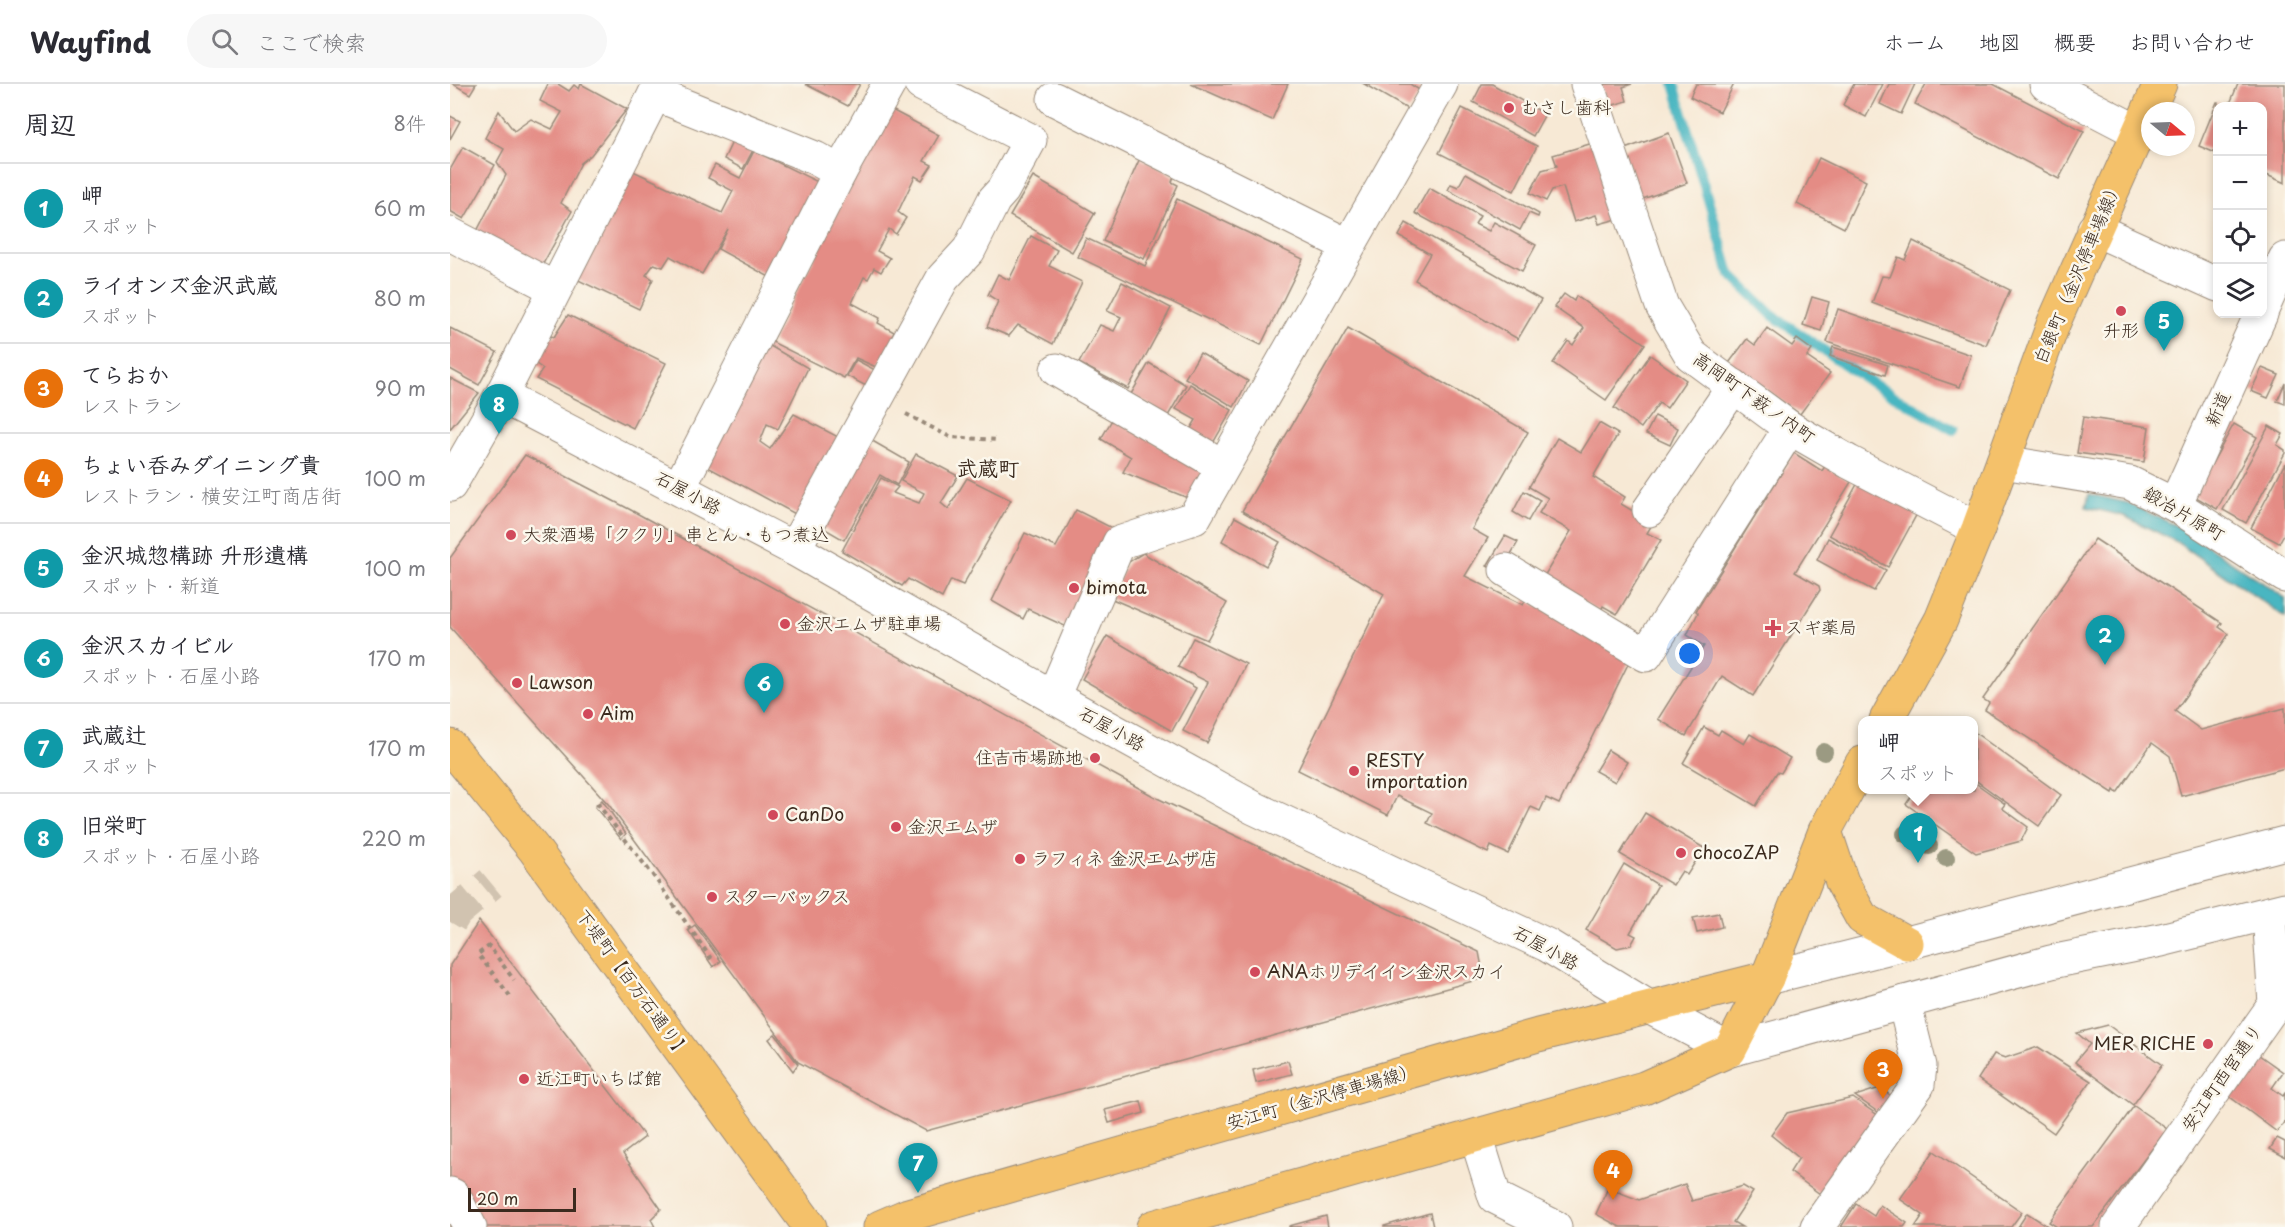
<!DOCTYPE html>
<html lang="ja">
<meta charset="utf-8">
<style>
body{margin:0;font-family:"Playpen Sans","Klee One",sans-serif;background:#f7f7f7;color:#2b2b33}
.controls{position:absolute;right:18px;top:18px;display:grid;overflow:hidden;border-radius:12px;box-shadow:0 3px 9px #0003}
.controls button{width:54px;height:54px;display:grid;place-items:center;padding:0;border:0;border-bottom:2px solid #e1e1e2;background:#fff;color:#2b2b33;font:30px sans-serif}
.compass{position:absolute;left:1691px;top:18px;width:54px;height:54px;border-radius:50%;background:#fff;box-shadow:0 3px 9px #0003;rotate:109deg}
.scale{position:absolute;left:18px;bottom:15px;width:108px;box-sizing:border-box;padding-left:6px;border:3px solid #3b2a1e;border-top:0;font-size:16px;line-height:21px;white-space:nowrap;color:#3b2a1e;-webkit-text-stroke:4px #fbf7ec;paint-order:stroke}
.you{position:absolute;left:1240px;top:570px;width:21px;height:21px;margin:-15px;border:4px solid #fff;border-radius:50%;background:#1a73e8;box-shadow:0 0 0 9px #1a73e833}
.badge{display:grid;place-items:center;width:39px;height:39px;border-radius:50%;background:#d1495b;color:#fff;font-size:20px;font-weight:700}
.pin{position:absolute;translate:-50% -50px;filter:drop-shadow(0 2px 3px #0008)}
.pin::after{content:'';position:absolute;top:32px;width:21px;height:18px;background:inherit;clip-path:polygon(0 0,100% 0,50% 100%)}
.popup{position:absolute;left:1408px;top:632px;width:120px;height:78px;box-sizing:border-box;display:grid;place-content:center;border-radius:12px;background:#fff;filter:drop-shadow(0 2px 4px #0005);font-size:20px;white-space:nowrap;color:#7c7c81}
.popup b{font-size:22px;color:#2b2b33}
.popup::after{content:'';position:absolute;left:50%;top:100%;margin-left:-12px;border:12px solid transparent;border-top-color:#fff}
.list{margin:0;padding:0;list-style:none}
h2{display:flex;justify-content:space-between;align-items:center;height:78px;margin:0;padding:0 24px;font-size:26px}
h2 small{font-size:20px;font-weight:400;color:#7c7c81}
.list li{display:grid;grid-template-columns:39px 1fr auto;gap:18px;align-items:center;box-sizing:border-box;height:90px;padding:0 24px;border-top:2px solid #e1e1e2}
.list b{display:block;font-size:22px;white-space:nowrap}
.list p{margin:0;font-size:20px;white-space:nowrap;color:#7c7c81}
.list em{font-size:20px;font-style:normal;color:#7c7c81}
.icon{flex:none;width:33px;height:33px;fill:none;stroke:currentColor;stroke-width:2;stroke-linecap:round;stroke-linejoin:round}
.map{position:relative;flex:none;width:1835px;height:1143px;overflow:hidden}
header{display:flex;align-items:center;gap:36px;box-sizing:border-box;height:84px;padding:0 30px;background:#fff;border-bottom:2px solid #e1e1e2}
header strong{font-size:28px}
nav{display:flex;gap:33px;margin-inline-start:auto;font-size:21px}
.search{width:420px;height:54px;background:#f7f7f7;display:flex;align-items:center;gap:15px;box-sizing:border-box;padding:0 21px;border-radius:33px;color:#7c7c81;font-size:22px}
main{display:flex}
aside{flex:1;background:#fff}
.map>svg:first-child{display:block}
.water{fill:#48b6c1;stroke:#427070;stroke-width:1.5}
.lines{fill:none;stroke-linecap:round;stroke-linejoin:round}
.stream{stroke:#48b6c1;stroke-width:10}
.building{fill:#e48c85}
.minor-tunnel{stroke:#d1c3b0;stroke-width:33;stroke-dasharray:33 16;stroke-linecap:butt}
.minor-casing{stroke:#998a7a;stroke-width:35}
.major-casing{stroke:#998a7a;stroke-width:35}
.highway-casing{stroke:#998a7a;stroke-width:35}
.path{stroke:#998a7a;stroke-width:4;stroke-dasharray:4.5 4.5;stroke-linecap:butt}
.minor{stroke:#fff;stroke-width:33}
.major{stroke:#f4c16a;stroke-width:33}
.highway{stroke:#f4c16a;stroke-width:33}
.tree{fill:#9b9a82}
.poi-dot{fill:#d1495b;stroke:#fbf7ec;stroke-width:2}
.labels{text-anchor:middle;stroke-width:5;stroke-linejoin:round;paint-order:stroke}
.poi-label{font-size:18px;fill:#3b2a1e;stroke:#fbf7ec;text-anchor:start}
.street-label{font-size:18px;fill:#3b2a1e;stroke:#fbf7ec}
.quarter-label{font-size:21px;font-weight:bold;fill:#3b2a1e;stroke:#fbf7ec}
</style>
<header>
<strong>Wayfind</strong>
<div class="search"><svg class="icon" aria-label="search" viewBox="0 0 24 24"><circle cx="10" cy="10" r="6"/><path d="M15 15l6 6"/></svg>ここで検索</div>
<nav><a>ホーム</a><a>地図</a><a>概要</a><a>お問い合わせ</a></nav>
</header>
<main>
<aside>
<h2>周辺<small>8件</small></h2>
<ul class="list">
<li><span class="badge" style="background:#0f9aa8">1</span><div><b>岬</b><p>スポット</p></div><em>60 m</em></li>
<li><span class="badge" style="background:#0f9aa8">2</span><div><b>ライオンズ金沢武蔵</b><p>スポット</p></div><em>80 m</em></li>
<li><span class="badge" style="background:#e8710a">3</span><div><b>てらおか</b><p>レストラン</p></div><em>90 m</em></li>
<li><span class="badge" style="background:#e8710a">4</span><div><b>ちょい呑みダイニング貴</b><p>レストラン · 横安江町商店街</p></div><em>100 m</em></li>
<li><span class="badge" style="background:#0f9aa8">5</span><div><b>金沢城惣構跡 升形遺構</b><p>スポット · 新道</p></div><em>100 m</em></li>
<li><span class="badge" style="background:#0f9aa8">6</span><div><b>金沢スカイビル</b><p>スポット · 石屋小路</p></div><em>170 m</em></li>
<li><span class="badge" style="background:#0f9aa8">7</span><div><b>武蔵辻</b><p>スポット</p></div><em>170 m</em></li>
<li><span class="badge" style="background:#0f9aa8">8</span><div><b>旧栄町</b><p>スポット · 石屋小路</p></div><em>220 m</em></li>
</ul>
</aside>
<div class="map">
<svg width="1835" height="1143" viewBox="0 0 1835 1143">
<rect width="100%" height="100%" fill="#fbf7ec"/>
<filter id="ink" filterUnits="userSpaceOnUse"><feTurbulence type="fractalNoise" baseFrequency=".0167" numOctaves="2"/><feDisplacementMap in="SourceGraphic" scale="12" xChannelSelector="R" yChannelSelector="G"/><feConvolveMatrix kernelMatrix="1 2 1 2 8 2 1 2 1" color-interpolation-filters="sRGB"/></filter>
<filter id="wash" filterUnits="userSpaceOnUse"><feTurbulence type="fractalNoise" baseFrequency=".008" numOctaves="4" result="noise"/><feDisplacementMap in="SourceGraphic" scale="24" xChannelSelector="R" yChannelSelector="G"/><feGaussianBlur stdDeviation="1.35" result="paint"/><feColorMatrix in="noise" values="0 0 0 0 0 0 0 0 0 0 0 0 0 0 0 0 0 1.4 0 .05"/><feComposite in="paint" operator="in"/></filter>
<g filter="url(#wash)">
<rect width="100%" height="100%" fill="#f7e9d5"/>
<path class="water" d="M1639,410L1678,419L1733,445L1835,514V533L1725,457L1674,432L1636,423Z"/>
<g class="lines">
<path class="stream" d="M1224,0L1280,190L1322,231L1422,299L1503,346"/>
</g>
<g id="blocks">
<g class="building">
<path d="M3,0H26L20,10Z"/>
<path d="M98,0H108L119,7L124,1L129,5L131,0L177,25L141,71L131,79L111,119L122,127L88,189L24,153L56,91L47,78L54,65L35,54L49,27L64,47L81,35L102,45L112,28L90,17Z"/>
<path d="M355,0H410L398,22Z"/>
<path d="M741,0H838L822,36Z"/>
<path d="M914,0H960L971,7L959,26Z"/>
<path d="M1032,0H1042L1095,30L1083,52L1023,18Z"/>
<path d="M1150,0H1182L1173,3L1177,17L1157,23Z"/>
<path d="M1246,0H1284L1270,28L1240,13Z"/>
<path d="M1404,0H1433L1416,33L1393,21Z"/>
<path d="M1439,0H1465L1451,30L1430,20Z"/>
<path d="M1476,0H1543L1634,47L1609,95L1465,20Z"/>
<path d="M1788,0H1835V99L1812,89V22H1779Z"/>
<path d="M1767,18H1768V70L1749,62Z"/>
<path d="M438,24L489,51L474,77L482,81L472,96L465,92L448,128L456,134L446,150L439,145L427,167L440,174L431,188L424,184L418,195L414,193L402,219L430,234L428,239L451,252L426,283L406,274L394,294L322,258Z"/>
<path d="M1012,24L1087,62L1064,107L989,69Z"/>
<path d="M0,32L10,37L0,55Z"/>
<path d="M1219,49L1237,99L1190,116L1172,66Z"/>
<path d="M283,56L303,66L293,85L274,75Z"/>
<path d="M1143,59L1167,135L1149,140L1146,131L1124,138L1113,103L1102,106L1096,117L1080,109L1092,86L1107,82L1103,71Z"/>
<path d="M13,63L45,81L14,135L0,127V86Z"/>
<path d="M304,67L370,99L323,195L268,165L278,145L252,190L220,172L213,183L204,180L196,191L203,195L189,225L124,194L179,85L272,129L283,107L258,94L265,81L290,94Z"/>
<path d="M690,74L724,92L722,98L728,101L694,175L653,157Z"/>
<path d="M1369,74L1416,97L1394,144L1347,120Z"/>
<path d="M1016,89L1089,130L1088,133L1079,129L1070,146L998,106L1001,100L1008,103Z"/>
<path d="M583,93L645,129L622,168L560,132Z"/>
<path d="M979,104L1030,132L1025,140L1039,147L1044,138L1086,161L1072,187L965,129Z"/>
<path d="M727,115L853,175L811,261L628,173L636,154L695,182Z"/>
<path d="M956,139L1091,216L1068,255L965,196L980,170L949,152Z"/>
<path d="M581,152L607,166L599,182L632,198L603,260L568,241L559,252L537,243L548,217L538,211L548,190L559,196Z"/>
<path d="M1463,157L1560,206L1536,261L1422,219L1432,192L1440,193L1448,173L1455,176Z"/>
<path d="M672,198L721,224L678,305L629,279L650,241L664,247L671,233L657,227Z"/>
<path d="M1114,210L1124,217L1126,212L1195,260L1156,316L1103,279L1118,257L1123,261L1134,244L1104,223Z"/>
<path d="M1362,213L1379,218L1371,247L1353,241Z"/>
<path d="M1388,225L1521,271L1510,303L1377,258Z"/>
<path d="M118,231L216,279L183,344L86,295L93,285L82,277L97,251L104,253Z"/>
<path d="M0,244L47,268L29,301L0,285Z"/>
<path d="M898,244L1078,348L1022,445L1038,454L1015,492L1073,521L1076,515L1181,574L1109,720L1096,714L1090,727L1081,723L1058,770L1041,762L1038,769L977,739L982,729L947,712L938,731L848,686L934,510L792,427Z"/>
<path d="M1317,244L1342,262L1347,255L1362,266L1357,273L1380,289L1350,330L1279,279L1297,255L1305,261Z"/>
<path d="M315,259L358,284L328,345L317,340L310,358L320,365L344,330L392,355L351,433L254,381Z"/>
<path d="M1383,263L1438,281L1435,291L1380,272Z"/>
<path d="M750,269L798,297L784,323L735,294Z"/>
<path d="M1200,271L1236,296L1217,324L1209,319L1191,344L1164,324Z"/>
<path d="M406,276L427,287L418,303L397,292Z"/>
<path d="M699,279L736,301L718,332L681,310Z"/>
<path d="M1812,284L1829,291L1818,314L1801,307Z"/>
<path d="M0,294L29,309L0,345Z"/>
<path d="M1835,299V320L1827,317Z"/>
<path d="M740,300L782,326L763,359L740,346L746,336L726,325Z"/>
<path d="M1205,332L1228,344L1220,361L1196,350Z"/>
<path d="M1633,333L1699,343L1694,378L1627,369Z"/>
<path d="M663,334L754,387L738,414L673,388L681,373L651,355Z"/>
<path d="M1149,339L1168,350L1143,393L1175,413L1171,420L1203,439L1197,449L1211,456L1167,530L1153,522L1150,528L1093,494L1121,447L1089,429L1098,414L1079,403L1107,354L1131,368Z"/>
<path d="M1784,340L1807,353L1767,425L1744,412Z"/>
<path d="M1819,342L1833,350L1827,361L1835,366V369L1796,439L1773,426Z"/>
<path d="M419,355L459,378L447,401L430,391L394,456L370,442Z"/>
<path d="M1344,369L1372,387L1375,382L1401,398L1345,488L1369,502L1370,506L1303,612L1272,592L1236,652L1208,635L1254,562L1237,551L1248,529L1246,527Z"/>
<path d="M466,370L508,392L491,419L498,425L517,394L561,416L513,501L501,496L492,514L458,495L452,502L392,467L431,394L448,403L443,409L469,419L474,409L451,397Z"/>
<path d="M75,371L179,425L707,714L1029,868L1034,894L476,1047L348,978L159,721L0,543V474Z"/>
<path d="M1835,379V448L1829,459L1801,444Z"/>
<path d="M1410,395L1469,426L1438,483L1379,451Z"/>
<path d="M1074,407L1090,416L1078,437L1063,428Z"/>
<path d="M626,426L666,446L619,544L578,525L573,535L542,517L575,449L606,463Z"/>
<path d="M785,433L830,458L816,482L772,457Z"/>
<path d="M1055,452L1068,458L1050,489L1037,482Z"/>
<path d="M1378,454L1436,486L1424,507L1367,476Z"/>
<path d="M1645,455L1772,539L1769,543L1779,550L1725,627L1751,646L1835,624V684L1731,712L1720,672L1702,659L1667,709L1664,706L1663,709L1535,626L1539,619L1533,615Z"/>
<path d="M693,469L777,519L757,556L660,514L677,479Z"/>
<path d="M657,552L746,604L722,647L632,595Z"/>
<path d="M743,554L796,580L757,659L733,647L758,598L728,583Z"/>
<path d="M1254,643L1268,651L1271,646L1294,660L1300,650L1340,674L1331,689L1327,688L1306,722L1233,679Z"/>
<path d="M1524,648L1611,711L1589,742L1524,695Z"/>
<path d="M1158,666L1177,678L1165,698L1145,687Z"/>
<path d="M1524,698L1555,720L1552,724L1578,743L1571,757L1526,769L1456,720L1466,706H1524Z"/>
<path d="M152,716L176,750L171,755L145,723Z"/>
<path d="M1195,729L1254,764L1237,791L1232,787L1223,801L1170,770Z"/>
<path d="M1174,780L1208,801L1180,849L1186,852L1181,861L1167,864L1136,846Z"/>
<path d="M1269,829L1272,843L1247,849L1243,834Z"/>
<path d="M29,837L195,1053L173,1070L211,1125L201,1135L205,1143H0V881Z"/>
<path d="M245,841L271,877L263,883L238,846Z"/>
<path d="M1658,941L1712,981L1683,1021L1625,978L1640,960L1627,949Z"/>
<path d="M325,950L348,980L343,987L319,955Z"/>
<path d="M1588,963L1641,997L1604,1049L1528,995L1544,970L1555,974Z"/>
<path d="M1802,966L1833,988L1822,1004L1833,1012L1835,1009V1037L1827,1048L1772,1007Z"/>
<path d="M838,977L842,990L806,999L803,986Z"/>
<path d="M1430,1004L1447,1016L1435,1033L1405,1012Z"/>
<path d="M1403,1014L1429,1032L1370,1110L1340,1088L1349,1074L1321,1051L1337,1029Z"/>
<path d="M691,1017L694,1029L659,1039L655,1026Z"/>
<path d="M1684,1022L1717,1045L1643,1143H1607L1599,1138Z"/>
<path d="M1827,1054L1835,1058V1073L1820,1065Z"/>
<path d="M1484,1067L1572,1128L1561,1143H1465L1473,1131L1450,1115Z"/>
<path d="M1235,1100L1242,1117L1293,1102L1303,1108L1283,1138L1292,1143H1170L1146,1130L1158,1104L1189,1116Z"/>
<path d="M1406,1120L1424,1132L1430,1121L1457,1139L1454,1143H1391Z"/>
<path d="M980,1129L983,1143H934V1142Z"/>
<path d="M1577,1129L1599,1143H1568Z"/>
<path d="M876,1132L878,1143H839V1142Z"/>
</g>
</g>
</g>
<g filter="url(#ink)">
<use href="#blocks" fill-opacity="0" stroke="#998a7a" stroke-width="1.5"/>
<g class="lines">
<path class="minor-tunnel" d="M0,838L6,828L41,799"/>
<defs>
<g id="minor">
<path d="M1137,0L1212,222L1241,271L1340,344L1399,378L1528,445"/>
<path d="M1596,0L1688,48"/>
<path d="M205,10L365,74L390,88"/>
<path d="M604,15L897,161"/>
<path d="M1644,145L1768,201"/>
<path d="M0,150L104,204"/>
<path d="M1812,226L1835,175"/>
<path d="M607,286L771,381"/>
<path d="M51,312L344,465L603,613L804,724L1097,861L1197,922L1280,966L1601,878L1711,856L1835,825"/>
<path d="M1553,378L1680,399L1725,421L1835,492"/>
<path d="M0,401L51,312L210,0"/>
<path d="M229,404L390,88L439,0"/>
<path d="M1725,421L1811,230"/>
<path d="M1199,426L1284,302"/>
<path d="M344,465L493,194L519,166L544,116L553,106L580,56L471,0"/>
<path d="M1056,486L1196,571L1340,344"/>
<path d="M603,613L669,459L744,434L991,0"/>
<path d="M1317,894L1457,859L1835,759"/>
<path d="M1026,1052L1045,1113L1105,1143"/>
<path d="M0,1110L4,1112L20,1143"/>
<path d="M1367,1143L1468,1001L1470,982L1454,918"/>
<path d="M1668,1143L1825,920L1819,830"/>
</g>
<g id="major">
<path d="M1436,636L1491,536L1528,445L1604,238L1710,0"/>
<path d="M1375,747L1392,798L1412,834L1457,859"/>
<path d="M430,1143L458,1131L1088,951L1317,894"/>
<path d="M703,1143L1194,1004L1280,966L1317,894L1375,747L1412,679"/>
</g>
<path id="highway" d="M0,662L84,765L360,1143"/>
</defs>
<use href="#minor" class="minor-casing"/>
<use href="#major" class="major-casing"/>
<use href="#highway" class="highway-casing"/>
<g class="path">
<path d="M456,330L500,353L547,356"/>
<path d="M147,719L205,794L262,876"/>
<path d="M60,912L28,870L39,862L64,896"/>
</g>
<use href="#minor" class="minor"/>
<use href="#major" class="major"/>
<use href="#highway" class="highway"/>
</g>
<g class="tree">
<circle cx="1374" cy="668" r="9"/>
<circle cx="1455" cy="750" r="9"/>
<circle cx="1479" cy="762" r="9"/>
<circle cx="1496" cy="774" r="9"/>
</g>
</g>
<g class="poi-dot">
<circle cx="1059" cy="24" r="6"/>
<circle cx="1671" cy="227" r="6"/>
<circle cx="61" cy="451" r="6"/>
<circle cx="624" cy="504" r="6"/>
<circle cx="335" cy="540" r="6"/>
<path d="M1320 535h6v6h6v6h-6v6h-6v-6h-6v-6h6z"/>
<circle cx="67" cy="599" r="6"/>
<circle cx="138" cy="630" r="6"/>
<circle cx="645" cy="674" r="6"/>
<circle cx="904" cy="687" r="6"/>
<circle cx="323" cy="731" r="6"/>
<circle cx="446" cy="743" r="6"/>
<circle cx="1231" cy="769" r="6"/>
<circle cx="570" cy="775" r="6"/>
<circle cx="262" cy="813" r="6"/>
<circle cx="805" cy="888" r="6"/>
<circle cx="1758" cy="960" r="6"/>
<circle cx="74" cy="995" r="6"/>
</g>
<g class="labels">
<g class="poi-label">
<text x="1071" y="30">むさし歯科</text>
<text x="1671" y="253" text-anchor="middle">升形</text>
<text x="73" y="457">大衆酒場「ククリ」串とん・もつ煮込</text>
<text x="636" y="510">bimota</text>
<text x="347" y="546">金沢エムザ駐車場</text>
<text x="1335" y="550">スギ薬局</text>
<text x="79" y="605">Lawson</text>
<text x="150" y="636">Aim</text>
<text x="633" y="680" text-anchor="end">住吉市場跡地</text>
<text x="916" y="683">RESTY<tspan x="916" dy="21">importation</tspan></text>
<text x="335" y="737">CanDo</text>
<text x="458" y="749">金沢エムザ</text>
<text x="1243" y="775">chocoZAP</text>
<text x="582" y="781">ラフィネ 金沢エムザ店</text>
<text x="274" y="819">スターバックス</text>
<text x="817" y="894">ANAホリデイイン金沢スカイ</text>
<text x="1746" y="966" text-anchor="end">MER RICHE</text>
<text x="86" y="1001">近江町いちば館</text>
</g>
<g class="street-label">
<text transform="translate(1628 188) rotate(-67)" y="6">白銀町（金沢停車場線）</text>
<text transform="translate(1304 314) rotate(35)" y="6">高岡町下薮ノ内町</text>
<text transform="translate(1768 325) rotate(-66)" y="6">新道</text>
<text transform="translate(238 409) rotate(28)" y="6">石屋小路</text>
<text transform="translate(1734 430) rotate(30)" y="6">鍛冶片原町</text>
<text transform="translate(662 645) rotate(29)" y="6">石屋小路</text>
<text transform="translate(1096 864) rotate(29)" y="6">石屋小路</text>
<text transform="translate(183 900) rotate(54)" y="6">下堤町【百万石通り】</text>
<text transform="translate(1772 994) rotate(-55)" y="6">安江町西宮通り</text>
<text transform="translate(872 1013) rotate(-16)" y="6">安江町（金沢停車場線）</text>
</g>
<g class="quarter-label">
<text x="538" y="392">武蔵町</text>
</g>
</g>
</svg>
<div class="controls">
<button>+</button>
<button>−</button>
<button><svg class="icon" aria-label="locate" viewBox="0 0 24 24"><circle cx="12" cy="12" r="6"/><path d="M12 2v4M12 18v4M2 12h4M18 12h4"/></svg></button>
<button><svg class="icon" aria-label="layers" viewBox="0 0 24 24"><path d="M12 4l9 5-9 5-9-5zM3 14l9 5 9-5"/></svg></button>
</div>
<svg class="compass" viewBox="-18 -18 36 36"><path d="M0-13l5 13h-10z" fill="#e53935"/><path d="M0 13l5-13h-10z" fill="#7c7c81"/></svg>
<div class="scale">20 m</div>
<div class="you"></div>
<div class="pin badge" style="left:1468px;top:779px;background:#0f9aa8">1</div>
<div class="popup"><b>岬</b>スポット</div>
<div class="pin badge" style="left:1655px;top:581px;background:#0f9aa8">2</div>
<div class="pin badge" style="left:1433px;top:1015px;background:#e8710a">3</div>
<div class="pin badge" style="left:1163px;top:1116px;background:#e8710a">4</div>
<div class="pin badge" style="left:1714px;top:267px;background:#0f9aa8">5</div>
<div class="pin badge" style="left:314px;top:629px;background:#0f9aa8">6</div>
<div class="pin badge" style="left:468px;top:1109px;background:#0f9aa8">7</div>
<div class="pin badge" style="left:49px;top:350px;background:#0f9aa8">8</div>
</div>
</main>
